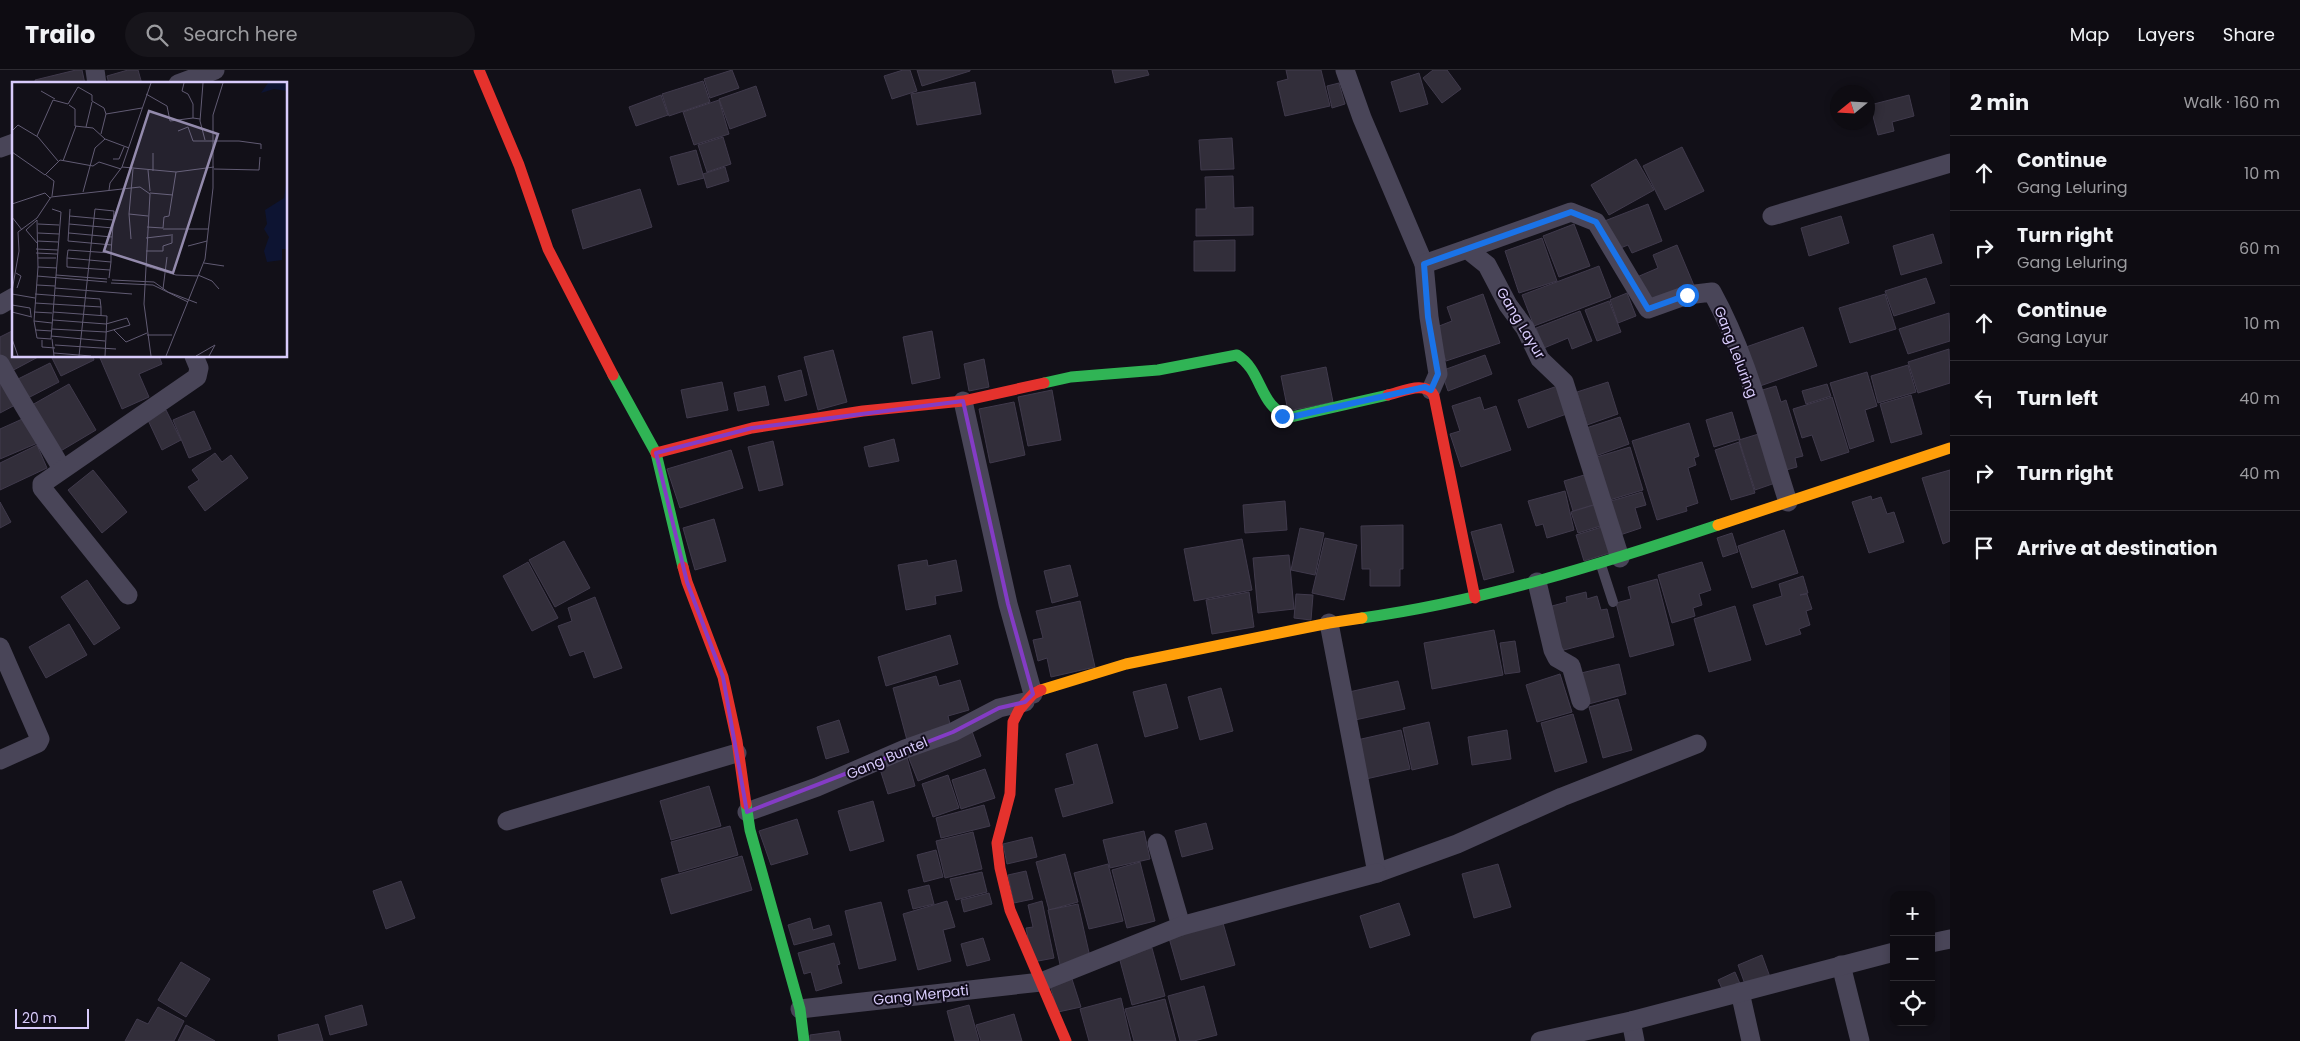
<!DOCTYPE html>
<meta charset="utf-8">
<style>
body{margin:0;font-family:Poppins,sans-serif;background:#17151b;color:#f1f3f6}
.controls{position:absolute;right:15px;bottom:15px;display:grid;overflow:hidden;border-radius:10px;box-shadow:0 2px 8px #0003}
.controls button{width:45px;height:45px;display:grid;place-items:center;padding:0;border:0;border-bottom:1px solid #2e2c32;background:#0e0c12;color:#f1f3f6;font:25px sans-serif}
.compass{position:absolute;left:1830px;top:15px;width:45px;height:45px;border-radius:50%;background:#0e0c12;box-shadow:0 2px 8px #0003;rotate:252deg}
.scale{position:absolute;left:15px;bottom:12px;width:74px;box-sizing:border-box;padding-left:5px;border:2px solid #d8cbfb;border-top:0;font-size:14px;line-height:18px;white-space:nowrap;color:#d8cbfb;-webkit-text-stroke:4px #110c1b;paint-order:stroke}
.stop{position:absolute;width:15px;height:15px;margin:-11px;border:4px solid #1a73e8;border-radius:50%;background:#fff}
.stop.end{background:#1a73e8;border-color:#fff;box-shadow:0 1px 5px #0008}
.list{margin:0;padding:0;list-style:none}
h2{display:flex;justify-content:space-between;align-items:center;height:65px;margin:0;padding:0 20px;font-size:21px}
h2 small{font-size:16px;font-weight:400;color:#9b9b9f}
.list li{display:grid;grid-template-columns:32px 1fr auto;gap:15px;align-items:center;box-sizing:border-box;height:75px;padding:0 20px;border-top:1px solid #2e2c32}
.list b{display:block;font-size:19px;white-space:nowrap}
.list p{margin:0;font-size:16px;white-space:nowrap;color:#9b9b9f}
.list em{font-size:16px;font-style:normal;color:#9b9b9f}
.icon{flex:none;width:28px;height:28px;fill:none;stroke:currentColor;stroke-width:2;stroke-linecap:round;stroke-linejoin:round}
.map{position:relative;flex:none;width:1950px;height:971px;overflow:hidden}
header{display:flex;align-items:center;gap:30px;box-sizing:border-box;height:70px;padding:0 25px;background:#0e0c12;border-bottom:1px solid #2e2c32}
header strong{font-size:24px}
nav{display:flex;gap:28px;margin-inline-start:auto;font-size:18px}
.search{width:350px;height:45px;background:#17151b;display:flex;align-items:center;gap:12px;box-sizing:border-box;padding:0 18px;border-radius:28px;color:#9b9b9f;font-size:19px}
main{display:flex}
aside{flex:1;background:#0e0c12}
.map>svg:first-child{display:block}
.building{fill:#322e3a;stroke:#403a4c}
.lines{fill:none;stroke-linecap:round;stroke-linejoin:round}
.lane{stroke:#494558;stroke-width:10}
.street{stroke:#494558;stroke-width:19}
.fast{stroke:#30b455;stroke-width:11}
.slow{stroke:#ff9f0a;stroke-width:11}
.jam{stroke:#e5322d;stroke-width:11}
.route{stroke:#1a73e8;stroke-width:6}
.marked{fill:none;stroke:#843cc5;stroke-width:4;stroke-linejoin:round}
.labels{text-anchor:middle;stroke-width:4;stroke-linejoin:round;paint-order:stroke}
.street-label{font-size:14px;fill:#d8cbfb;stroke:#110c1b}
.inset-road{fill:none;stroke:#615b73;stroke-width:1}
.view{fill:#938aac;fill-opacity:0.15;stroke:#938aac;stroke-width:2.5}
.inset-edge{fill:none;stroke:#d8cbfb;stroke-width:2.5}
</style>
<header>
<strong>Trailo</strong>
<div class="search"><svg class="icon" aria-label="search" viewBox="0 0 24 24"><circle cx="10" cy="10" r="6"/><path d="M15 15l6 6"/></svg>Search here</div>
<nav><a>Map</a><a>Layers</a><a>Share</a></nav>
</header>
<main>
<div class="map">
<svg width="1950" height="971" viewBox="0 0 1950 971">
<rect width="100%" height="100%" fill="#121018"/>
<g class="building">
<path d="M76,0H82L85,14H36L35,10Z"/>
<path d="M128,0H138L142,14H109L107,6Z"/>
<path d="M732,0L739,18L710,28L704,9Z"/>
<path d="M903,0H910L917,21L892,29L884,6Z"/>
<path d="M917,0H970V1L922,16Z"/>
<path d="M1112,0H1147L1149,5L1115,13Z"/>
<path d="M1286,0H1321L1330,36L1285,46L1277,12L1288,9Z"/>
<path d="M1433,0H1447L1461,19L1442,33L1423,8Z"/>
<path d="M1419,3L1428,34L1400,42L1391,12Z"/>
<path d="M703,11L710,32L669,46L662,24Z"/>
<path d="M975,12L981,44L917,55L911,24Z"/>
<path d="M1339,13L1345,34L1332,38L1327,16Z"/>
<path d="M756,16L766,46L730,59L719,29Z"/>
<path d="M661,25L668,45L636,56L629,37Z"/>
<path d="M1909,25L1914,46L1892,52L1894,61L1878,65L1870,35Z"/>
<path d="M719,30L729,64L694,75L683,42Z"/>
<path d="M723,67L731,94L707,102L698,75Z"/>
<path d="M1232,68L1234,99L1201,100L1199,70Z"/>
<path d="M1682,77L1704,121L1665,140L1643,96Z"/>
<path d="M696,80L704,108L678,115L670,87Z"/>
<path d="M1636,89L1654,120L1609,145L1591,115Z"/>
<path d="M725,97L729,111L707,118L703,104Z"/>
<path d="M1233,106L1234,138L1253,137V165L1196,166V139H1206L1205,107Z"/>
<path d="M640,119L652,157L583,179L572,140Z"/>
<path d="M1648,134L1662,171L1632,183L1628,175L1613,181L1602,152Z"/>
<path d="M1841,146L1849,173L1809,186L1801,158Z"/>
<path d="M1574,154L1590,196L1559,207L1543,166Z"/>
<path d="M1933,164L1942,193L1901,205L1893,176Z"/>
<path d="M1542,168L1557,211L1519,223L1505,181Z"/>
<path d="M1235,170V201H1194V171Z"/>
<path d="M1677,175L1695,218L1650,237L1637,207L1658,198L1653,185Z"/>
<path d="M1599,196L1611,227L1534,256L1522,225Z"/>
<path d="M1926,208L1935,233L1894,246L1885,221Z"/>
<path d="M1627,223L1636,246L1618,253L1610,230Z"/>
<path d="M1483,224L1500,273L1446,291L1434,258L1452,251L1447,237Z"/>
<path d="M1885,224L1896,259L1850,273L1839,238Z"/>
<path d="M1609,231L1621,262L1597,271L1585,240Z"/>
<path d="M1580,241L1592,271L1572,279L1568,268L1544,278L1536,258Z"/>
<path d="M1949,243L1950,271L1908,284L1899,259Z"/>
<path d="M1803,257L1817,296L1760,316L1746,277Z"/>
<path d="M14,260V286H40L6,304L0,293V267Z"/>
<path d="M932,261L940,308L912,314L903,267Z"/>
<path d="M1949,279L1950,313L1918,323L1908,292Z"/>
<path d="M833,280L847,332L818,340L804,287Z"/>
<path d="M1485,285L1492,304L1448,321L1441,301Z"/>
<path d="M51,286H93L94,290L61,306Z"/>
<path d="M103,286H159L162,294L139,304L149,327L122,339L100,288Z"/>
<path d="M984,289L989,317L969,321L964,294Z"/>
<path d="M50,293L59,312L26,329L16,310Z"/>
<path d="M1908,295L1916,322L1878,333L1871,306Z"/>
<path d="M1326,297L1333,332L1288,341L1281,306Z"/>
<path d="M0,300L17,334L0,343Z"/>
<path d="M801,300L807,325L785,331L778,306Z"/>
<path d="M1867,302L1877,336L1865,340L1874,371L1850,379L1830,313Z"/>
<path d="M722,312L728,340L687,348L681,320Z"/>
<path d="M1608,312L1618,344L1587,355L1577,322Z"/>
<path d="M69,314L96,360L59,382L32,335Z"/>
<path d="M1563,314L1572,342L1528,358L1518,330Z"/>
<path d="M1827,314L1831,326L1806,334L1802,321Z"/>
<path d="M765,316L769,335L738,341L734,323Z"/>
<path d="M1776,316L1781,332L1786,330L1803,386L1795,388L1797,397L1779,402L1759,321Z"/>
<path d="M1052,320L1061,370L1028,376L1018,327Z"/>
<path d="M1911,325L1922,364L1891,373L1880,334Z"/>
<path d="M1480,327L1484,340L1496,336L1511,380L1461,397L1450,364L1460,361L1452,336Z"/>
<path d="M1832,327L1849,382L1821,391L1812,365L1802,368L1793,339Z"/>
<path d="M1014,332L1025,385L990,393L979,339Z"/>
<path d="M166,340L181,370L162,380L147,348Z"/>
<path d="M194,341L211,379L189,388L173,350Z"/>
<path d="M1732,342L1740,369L1714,377L1706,350Z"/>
<path d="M29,346L40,372L0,389V359Z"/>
<path d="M1620,347L1629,374L1593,387L1583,359Z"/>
<path d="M1689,353L1699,386L1694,388L1696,395L1688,398L1698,433L1686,437L1687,441L1657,450L1632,371Z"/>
<path d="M1765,362L1781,411L1755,420L1739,370Z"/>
<path d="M894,369L899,391L869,397L864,377Z"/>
<path d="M773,371L783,415L759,421L748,377Z"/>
<path d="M1739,372L1755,423L1731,430L1715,380Z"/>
<path d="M37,375L47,398L0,420V393Z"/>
<path d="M1630,377L1643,420L1603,432L1590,389Z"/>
<path d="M731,380L743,418L680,438L667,399Z"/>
<path d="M215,383L222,392L231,385L248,408L205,441L188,417L199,410L192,400Z"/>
<path d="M93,400L127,442L102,463L68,420Z"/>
<path d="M1950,400V471L1943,474L1922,408Z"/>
<path d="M1591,403L1600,433L1573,441L1564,411Z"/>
<path d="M1565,421L1574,460L1547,468L1543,454L1536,456L1528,431Z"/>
<path d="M1642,422L1646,435L1635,438L1641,458L1614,467L1604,433Z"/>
<path d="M1871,426L1872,430L1881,427L1887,444L1894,442L1904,472L1869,483L1852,432Z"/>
<path d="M1285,431L1287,460L1245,463L1243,435Z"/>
<path d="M0,432L11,452L0,458Z"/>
<path d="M1600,433L1607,454L1578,463L1571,442Z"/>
<path d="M714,449L726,491L695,500L683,458Z"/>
<path d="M1501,454L1514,502L1484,510L1471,462Z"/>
<path d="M1403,455V499H1400V516H1370V499H1362L1361,456Z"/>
<path d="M1608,455L1616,481L1584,491L1576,465Z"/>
<path d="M1300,458L1324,463L1315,505L1291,500Z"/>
<path d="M1784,460L1798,503L1752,518L1738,476Z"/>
<path d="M1732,463L1738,482L1723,487L1717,468Z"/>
<path d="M1325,468L1357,475L1344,530L1312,523Z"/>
<path d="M1242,469L1252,520L1194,531L1184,479Z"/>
<path d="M564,471L590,518L555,537L529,490Z"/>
<path d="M1289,485L1294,539L1258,543L1253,488Z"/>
<path d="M927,490L928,496L956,490L962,521L935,526L936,534L906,540L898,495Z"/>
<path d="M528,492L558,548L532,561L503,506Z"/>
<path d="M1702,492L1711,520L1699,524L1702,535L1693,538L1695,546L1672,553L1658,505Z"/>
<path d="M1070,495L1078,526L1052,533L1044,501Z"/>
<path d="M1803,506L1808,523L1800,525L1807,524L1812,539L1806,541L1810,555L1799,559L1801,564L1766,575L1753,535L1782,526L1779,514Z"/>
<path d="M1657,509L1674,575L1630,587L1616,533L1631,529L1628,517Z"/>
<path d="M87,510L120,558L94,575L61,527Z"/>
<path d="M1249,522L1254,557L1212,564L1206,530Z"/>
<path d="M1586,522L1587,529L1597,526L1601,540L1607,539L1614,567L1560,581L1552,536L1567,532L1566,527Z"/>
<path d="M1296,524L1313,525L1311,550L1294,548Z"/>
<path d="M595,527L622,598L594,608L584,581L570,586L558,556L572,551L568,538Z"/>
<path d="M1080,531L1095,597L1051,607L1047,588L1038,591L1033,570L1043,568L1036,541Z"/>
<path d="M1735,536L1751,590L1709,602L1694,549Z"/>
<path d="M69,554L87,585L46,608L29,577Z"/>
<path d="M1494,560L1503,605L1432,619L1424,573Z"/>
<path d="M950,565L958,594L886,616L878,587Z"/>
<path d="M1515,571L1520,602L1505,604L1500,573Z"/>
<path d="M1619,594L1626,624L1585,635L1577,604Z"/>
<path d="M1560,604L1572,642L1537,652L1526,615Z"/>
<path d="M936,606L939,616L960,610L969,640L948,646L952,662L908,674L893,618Z"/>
<path d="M1398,611L1405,639L1355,650L1349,622Z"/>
<path d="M1166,614L1178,658L1145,667L1133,622Z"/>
<path d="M1221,618L1233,661L1200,670L1188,627Z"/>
<path d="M1618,629L1632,680L1603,688L1589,637Z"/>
<path d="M1573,644L1587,692L1555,702L1541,653Z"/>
<path d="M839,650L849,682L826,689L817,657Z"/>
<path d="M1429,652L1438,694L1412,700L1403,658Z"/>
<path d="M970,656L981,686L918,711L906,681Z"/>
<path d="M1401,660L1410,699L1366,709L1357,670Z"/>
<path d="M1507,660L1511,689L1472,695L1468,667Z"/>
<path d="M1097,674L1113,733L1063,747L1055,719L1074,714L1066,684Z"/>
<path d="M906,684L915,716L888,724L878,693Z"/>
<path d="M985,699L995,728L961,739L952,710Z"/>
<path d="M948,705L959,738L933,747L922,714Z"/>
<path d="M709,716L721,756L671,770L660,731Z"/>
<path d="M873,731L884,771L850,781L838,741Z"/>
<path d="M984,735L990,756L941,768L936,748Z"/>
<path d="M797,749L808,784L771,795L759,761Z"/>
<path d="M1206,753L1213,779L1182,787L1175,761Z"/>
<path d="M730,756L738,785L679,802L671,772Z"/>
<path d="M1144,761L1150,789L1110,798L1103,770Z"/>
<path d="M973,762L982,799L945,808L936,771Z"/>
<path d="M1032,767L1037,787L1007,794L1003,774Z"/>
<path d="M936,780L943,807L924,812L917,785Z"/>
<path d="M1065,784L1078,832L1049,840L1036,792Z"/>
<path d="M742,786L752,820L671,844L661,809Z"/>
<path d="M1140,792L1155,851L1127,858L1112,800Z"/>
<path d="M1108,794L1123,851L1089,859L1074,803Z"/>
<path d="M1498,794L1511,837L1474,848L1462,804Z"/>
<path d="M1026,801L1033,829L1014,833L1008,805Z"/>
<path d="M982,802L987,822L956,830L950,809Z"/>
<path d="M401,811L415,848L386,859L373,821Z"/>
<path d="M929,815L934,834L913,839L908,820Z"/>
<path d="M989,823L992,834L964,842L961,830Z"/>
<path d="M947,831L955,857L943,860L951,891L918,900L903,844Z"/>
<path d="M1042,831L1054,888L1033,892L1026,858L1033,857L1028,835Z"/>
<path d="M881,832L896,890L859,899L845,841Z"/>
<path d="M1399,833L1410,865L1370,878L1360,846Z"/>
<path d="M1078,834L1090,887L1061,899L1048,840Z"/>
<path d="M810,848L813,860L829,855L832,865L794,875L788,855Z"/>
<path d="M1223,853L1235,895L1181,910L1169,868Z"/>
<path d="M983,868L990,890L967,896L961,874Z"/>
<path d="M834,873L840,894L837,895L842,913L816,921L811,902L804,904L798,883Z"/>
<path d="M1152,878L1165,926L1132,935L1119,887Z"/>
<path d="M1762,885L1770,907L1746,917L1738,895Z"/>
<path d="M181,892L210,909L186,947L158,930Z"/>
<path d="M1735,902L1741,916L1724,923L1718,910Z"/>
<path d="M1070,903L1081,937L1058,942L1049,912Z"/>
<path d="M1204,916L1217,965L1194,971H1180L1168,926Z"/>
<path d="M1121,928L1131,971H1089L1080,939Z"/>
<path d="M1165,929L1176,971H1134L1125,939Z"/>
<path d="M362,935L367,955L330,965L325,946Z"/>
<path d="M969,935L979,971H955L947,941Z"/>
<path d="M158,937L184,951L174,971H125L137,949L148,954Z"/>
<path d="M1014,944L1022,971H981L976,955Z"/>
<path d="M318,954L323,971H279L278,965Z"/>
<path d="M186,955L215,971H178Z"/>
<path d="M839,961L841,971H810V965Z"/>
</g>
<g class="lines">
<path class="lane" d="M1601,495L1613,532"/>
<g class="street">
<path d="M95,0L97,14"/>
<path d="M1345,0L1362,48L1424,194L1429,247L1438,304L1431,320"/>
<path d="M178,14L215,0"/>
<path d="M0,78L14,73"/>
<path d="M1772,146L1950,93"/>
<path d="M1467,179L1571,142L1596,152L1648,239L1687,225L1712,222C1748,287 1765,362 1788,432"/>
<path d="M1424,194L1467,179L1487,195L1508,235L1525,258L1540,289L1564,312L1620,488"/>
<path d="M0,235L14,227"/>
<path d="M0,294C19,330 42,364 62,399"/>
<path d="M963,331L1008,534L1033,624"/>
<path d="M1537,512L1553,580L1557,588L1571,596L1581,631"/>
<path d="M128,525L42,418V414L197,307L199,298L194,286"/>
<path d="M1329,553L1377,803L1457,774L1562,727L1697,674"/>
<path d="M0,577L40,669L38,673L0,690"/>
<path d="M747,742L817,717L905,679L953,662L999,638L1025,632"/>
<path d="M507,751L737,683"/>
<path d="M1157,773L1181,856"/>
<path d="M1931,873L1950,869"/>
<path d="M1841,895L1860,971"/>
<path d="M1740,922L1751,971"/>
<path d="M800,939L1041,912L1181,856L1377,803"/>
<path d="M1631,951L1635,971"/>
<path d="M1540,971L1631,951L1894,882"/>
</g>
<g class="fast">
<path d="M613,305L656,383L683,497"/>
<path d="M1044,313L1071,307L1158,300L1237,285C1264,302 1258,338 1291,347L1388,325"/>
<path d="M1362,548C1484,531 1601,494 1718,455"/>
<path d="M746,734L750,760L800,939L804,971"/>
</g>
<g class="slow">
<path d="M1718,455L1950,378"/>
<path d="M1041,620L1126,594L1329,553L1362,548"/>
</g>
<g class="jam">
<path d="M479,0L519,95L548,179L613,305"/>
<path d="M1388,325C1402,322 1426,310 1434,326L1475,528"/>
<path d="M656,383L752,358L863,341L963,331L1044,313"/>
<path d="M683,497L687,512L723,607L737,671L746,734"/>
<path d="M1041,620L1033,624L1019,640L1013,652L1010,724L997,773L1000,798L1010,840L1066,971"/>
</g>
</g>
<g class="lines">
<path class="route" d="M1282,346L1291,347L1425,317L1431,320L1438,304L1428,247L1424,194L1571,142L1596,152L1648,239L1687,225"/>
</g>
<path class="marked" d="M963,331L1008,534L1033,624L1025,632L999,638L953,662L747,742L723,607L687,512L656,383L752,358Z"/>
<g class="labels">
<g class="street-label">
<text transform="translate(1521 253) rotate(59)" y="5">Gang Layur</text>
<text transform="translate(1736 282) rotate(69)" y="5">Gang Leluring</text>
<text transform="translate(887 688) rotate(-23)" y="5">Gang Buntel</text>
<text transform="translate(921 925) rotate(-6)" y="5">Gang Merpati</text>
</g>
</g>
<g transform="translate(12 12)">
<rect width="275" height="275" fill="#121018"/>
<path d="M256,1H275V9L262,7L249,11ZM275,95V167H270V178L255,180L252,169L257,155L252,147L255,142L253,128L272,116Z" fill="#0d1432"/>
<path class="inset-road" d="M172,1L170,9L176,12L181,22V36L188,37M191,1L188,39L193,58M29,9L43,17M134,12L155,24L158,39L181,36M57,23L63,27V44L81,46L93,57L117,66M94,32L130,26M74,45L80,20M0,49L6,43L26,55L46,79M166,49L176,45L181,59H227L249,62V67M25,54L41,18L56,22L66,5L80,13V19L92,26L94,32L89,52M0,70L33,93L48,78L81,84L87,80L109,87M101,77H107L112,65M51,79L64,44M110,85L164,90L202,85M202,87L247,88L248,75M136,88L138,109M141,89V71M34,93L42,99L40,114M97,108L98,101L110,85L139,1M71,110L83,66L93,57M138,111L161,113M0,122L33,111L38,116M58,127L56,159L100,163M117,132L121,87M58,134L101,138M0,135L10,148M26,142L47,143M57,142L101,146M135,145L151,146L152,135L157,134L164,90M151,147H196M26,151L47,152M57,151L100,155M134,156L159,153M119,157L117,132L136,134M25,159L46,160M25,161L14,148L25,138L26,185L22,239L25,256L39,257L49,130L40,127M176,164L195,159M24,167L46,168M134,169H151V164L160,161V152M24,171L45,172M26,176H44M55,176L56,168L99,171V180M192,181L212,184M134,184L164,193L186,194M26,185L45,186M4,191L9,194L5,206M44,193L95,197M186,193L200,199L207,207M25,194L95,200M97,196L99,180L55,176V185L98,188M100,198L142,200L156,210L185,221M99,201L141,203L176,220M25,203L43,204M43,206L120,212M151,207L155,175M0,209L7,169L6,150L25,136L39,115L128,105L138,112L132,222L139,274M0,212L23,216M23,212L88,217L89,225M23,221L89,225V234M0,223L18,226L19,234M0,230L20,235M22,230L40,231M41,230L95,234L93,274M22,239L40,241M40,247L94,250L118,243L115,236L94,242L41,238M24,248L40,249M102,248L114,260L135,251M135,253H160M39,254L93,259M0,257L6,274M40,257L42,274M30,258V265L43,266M43,263L104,267M42,271L79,274M67,274L83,127L102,129L99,171M154,274L193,177L201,106V33L211,1M184,274L203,263L197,274"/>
<path class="view" d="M137,29L206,52L161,191L92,169Z"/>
<rect width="275" height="275" class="inset-edge"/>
</g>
</svg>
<div class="controls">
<button>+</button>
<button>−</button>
<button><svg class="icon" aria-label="locate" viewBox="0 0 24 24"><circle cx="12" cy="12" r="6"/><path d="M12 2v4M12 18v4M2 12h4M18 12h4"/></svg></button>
</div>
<svg class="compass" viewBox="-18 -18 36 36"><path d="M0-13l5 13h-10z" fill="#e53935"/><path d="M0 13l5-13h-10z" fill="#9b9b9f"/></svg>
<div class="scale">20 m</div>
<div class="stop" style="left:1687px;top:225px"></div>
<div class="stop end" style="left:1282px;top:346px"></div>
</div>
<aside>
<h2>2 min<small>Walk · 160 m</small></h2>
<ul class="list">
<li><svg class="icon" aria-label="ahead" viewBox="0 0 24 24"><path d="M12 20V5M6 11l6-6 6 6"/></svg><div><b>Continue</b><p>Gang Leluring</p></div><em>10 m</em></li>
<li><svg class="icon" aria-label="right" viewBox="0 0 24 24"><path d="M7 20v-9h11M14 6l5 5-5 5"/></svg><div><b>Turn right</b><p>Gang Leluring</p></div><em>60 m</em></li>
<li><svg class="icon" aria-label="ahead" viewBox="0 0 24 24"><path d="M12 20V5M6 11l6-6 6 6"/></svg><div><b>Continue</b><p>Gang Layur</p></div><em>10 m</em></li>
<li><svg class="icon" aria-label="left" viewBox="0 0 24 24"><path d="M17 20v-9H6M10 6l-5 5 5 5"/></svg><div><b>Turn left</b></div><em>40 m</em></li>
<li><svg class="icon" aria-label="right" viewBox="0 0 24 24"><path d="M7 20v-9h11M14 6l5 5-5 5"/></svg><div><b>Turn right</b></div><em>40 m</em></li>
<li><svg class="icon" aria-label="arrive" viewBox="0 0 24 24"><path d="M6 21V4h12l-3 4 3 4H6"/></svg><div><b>Arrive at destination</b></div></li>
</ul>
</aside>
</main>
